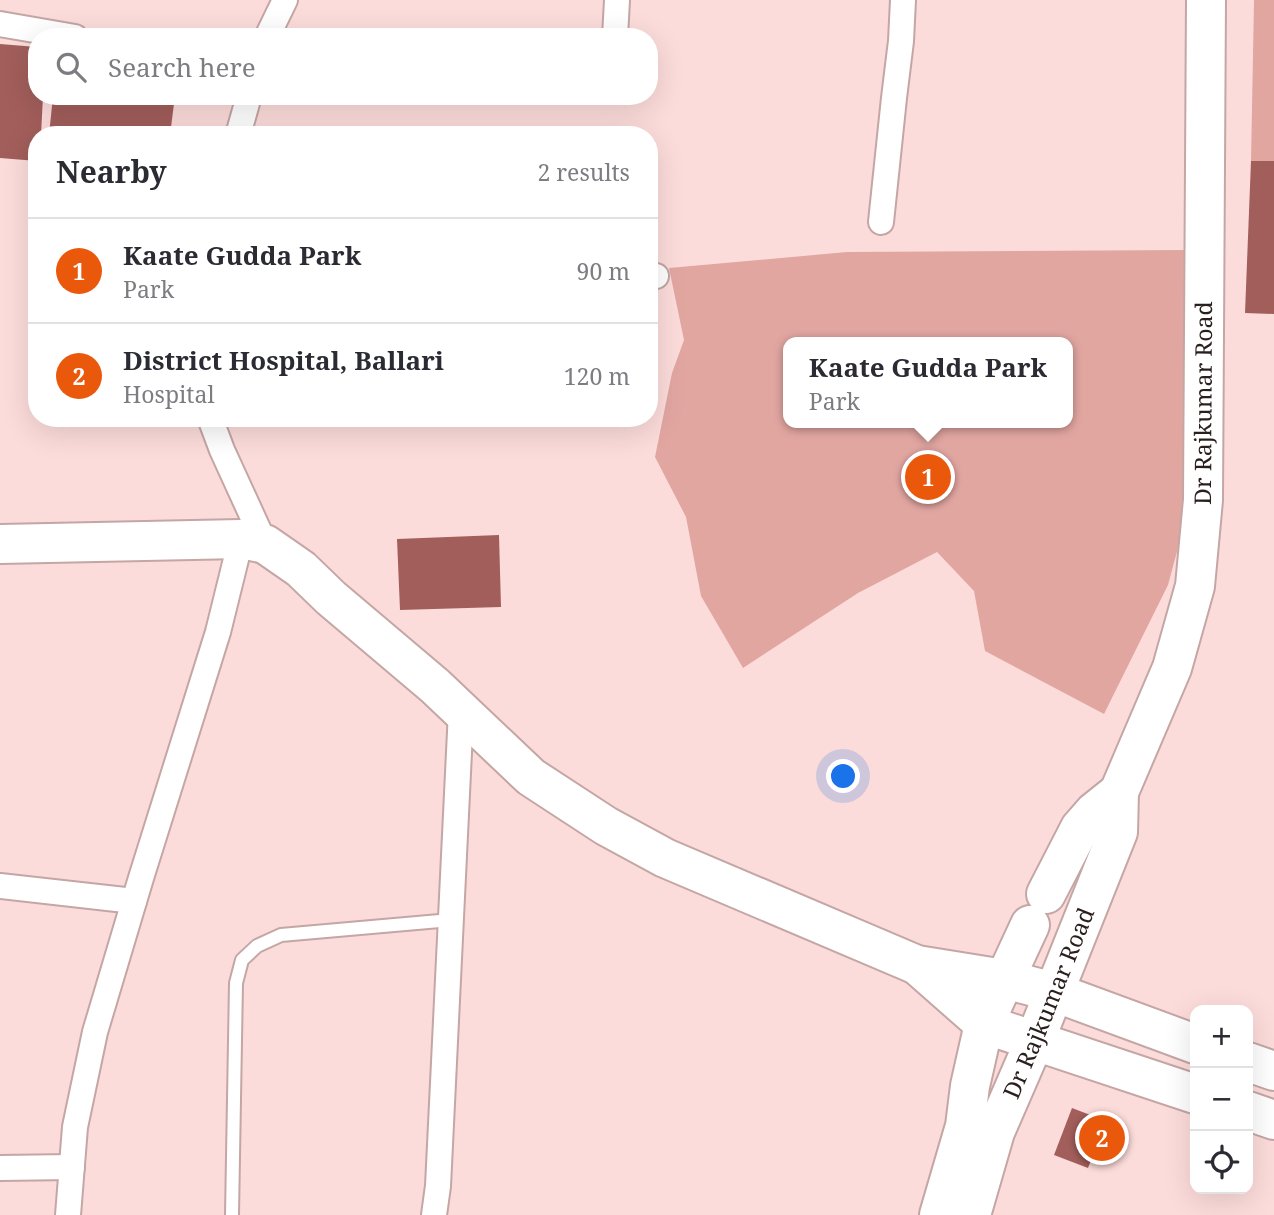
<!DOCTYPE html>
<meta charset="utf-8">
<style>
body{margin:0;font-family:"Noto Serif",serif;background:#f2f2f3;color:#2b2b33}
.controls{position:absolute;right:21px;bottom:21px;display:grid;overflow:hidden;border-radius:14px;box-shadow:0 7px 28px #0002}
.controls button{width:63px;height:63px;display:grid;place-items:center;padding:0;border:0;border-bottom:2px solid #e1e1e2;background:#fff;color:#2b2b33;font:35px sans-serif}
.you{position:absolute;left:844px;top:777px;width:24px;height:24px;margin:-18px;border:5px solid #fff;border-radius:50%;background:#1a73e8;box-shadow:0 0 0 10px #1a73e833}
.badge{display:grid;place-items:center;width:46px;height:46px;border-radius:50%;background:#ea580c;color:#fff;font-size:23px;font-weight:700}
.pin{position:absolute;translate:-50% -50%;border:4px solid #fff;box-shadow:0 2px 7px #0006}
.popup{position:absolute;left:783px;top:337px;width:290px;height:91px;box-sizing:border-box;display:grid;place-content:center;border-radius:14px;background:#fff;filter:drop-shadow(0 2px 5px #0005);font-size:23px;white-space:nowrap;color:#7c7c81}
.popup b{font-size:26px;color:#2b2b33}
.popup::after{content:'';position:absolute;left:50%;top:100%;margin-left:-14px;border:14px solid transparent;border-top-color:#fff}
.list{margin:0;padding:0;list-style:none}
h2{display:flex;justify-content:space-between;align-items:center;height:91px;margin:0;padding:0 28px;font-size:30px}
h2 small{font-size:23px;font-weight:400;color:#7c7c81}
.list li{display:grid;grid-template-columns:46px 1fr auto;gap:21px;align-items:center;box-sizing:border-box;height:105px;padding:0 28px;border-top:2px solid #e1e1e2}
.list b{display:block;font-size:26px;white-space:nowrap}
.list p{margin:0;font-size:23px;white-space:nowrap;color:#7c7c81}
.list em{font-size:23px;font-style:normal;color:#7c7c81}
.icon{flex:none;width:38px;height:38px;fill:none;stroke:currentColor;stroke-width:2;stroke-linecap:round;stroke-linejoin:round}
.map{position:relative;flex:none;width:1274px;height:1215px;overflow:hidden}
.search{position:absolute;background:#fff;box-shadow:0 7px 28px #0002;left:28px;top:28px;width:630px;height:77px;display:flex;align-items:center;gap:18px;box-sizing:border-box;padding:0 24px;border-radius:28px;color:#7c7c81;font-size:26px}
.panel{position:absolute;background:#fff;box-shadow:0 7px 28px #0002;left:28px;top:126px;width:630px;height:301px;border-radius:28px}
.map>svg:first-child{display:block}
.green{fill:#e2a6a1;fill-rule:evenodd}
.building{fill:#a25e5b}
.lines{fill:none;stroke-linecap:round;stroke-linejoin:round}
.lane-casing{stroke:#c4a6a4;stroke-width:16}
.street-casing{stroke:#c4a6a4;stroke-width:28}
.primary-casing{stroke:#c4a6a4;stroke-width:42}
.highway-casing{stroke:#c4a6a4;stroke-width:42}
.lane{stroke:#fff;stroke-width:12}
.street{stroke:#fff;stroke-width:24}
.primary{stroke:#fff;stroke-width:38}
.highway{stroke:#fff;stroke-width:38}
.labels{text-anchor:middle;stroke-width:5;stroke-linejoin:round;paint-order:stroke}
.street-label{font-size:23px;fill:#2b1f1e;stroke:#fcdcda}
</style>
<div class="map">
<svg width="1274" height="1215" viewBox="0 0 1274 1215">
<rect width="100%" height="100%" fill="#fcdcda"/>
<g class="green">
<path d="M1254,0H1274V161H1251Z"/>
<path d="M1184,250L1192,496L1168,585L1104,714L985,651L974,591L937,552L858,593L743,668L701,596L686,517L655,457L672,373L684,340L669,268L847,252ZM788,342H1068V423H788Z"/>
</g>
<g class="building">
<path d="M0,44L37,47V96H43L41,135H37V161L0,158Z"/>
<path d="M53,96H175L170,135H49Z"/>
<path d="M1251,161H1274V314L1245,313Z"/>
<path d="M499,535L501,607L400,610L397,539Z"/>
<path d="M1072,1108L1106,1121L1088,1168L1054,1155Z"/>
</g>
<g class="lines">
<defs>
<path id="lane" d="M232,1215L236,983L242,960L257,946L281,935L451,920"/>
<g id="street">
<path d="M0,24L75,37"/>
<path d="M267,37L285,0"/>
<path d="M615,37L617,0"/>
<path d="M238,135L249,96"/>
<path d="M881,222L894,98L901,41L903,0"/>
<path d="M649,276H656"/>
<path d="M210,418L222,450L265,544"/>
<path d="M0,886L134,901"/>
<path d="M0,1168L72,1167"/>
<path d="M68,1215L75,1127L95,1032L141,878L218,632L241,539"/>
<path d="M434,1215L438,1186L461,711"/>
</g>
<g id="primary">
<path d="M0,544L241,539L265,544L301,569L331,598L435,686L531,777L606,826L665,858L917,965L1004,979L1054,992L1195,1044"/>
<path d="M917,965L984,1024L1195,1094"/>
<path d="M1248,1062L1274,1071"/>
<path d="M1248,1111L1274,1120"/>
</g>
<g id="highway">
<path d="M1046,894L1080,828L1094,812L1119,792"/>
<path d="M939,1215L965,1126L970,1086L984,1024L1030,925"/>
<path id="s1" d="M971,1215L995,1132L1035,1040L1118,832L1119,792L1172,668L1195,586L1203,500L1206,0"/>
</g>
</defs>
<use href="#lane" class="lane-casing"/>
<use href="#street" class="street-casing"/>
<use href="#primary" class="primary-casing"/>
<use href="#highway" class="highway-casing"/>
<use href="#lane" class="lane"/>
<use href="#street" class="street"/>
<use href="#primary" class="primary"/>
<use href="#highway" class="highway"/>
</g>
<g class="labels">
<g class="street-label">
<text dy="8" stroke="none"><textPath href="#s1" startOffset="854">Dr Rajkumar Road</textPath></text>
<text dy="8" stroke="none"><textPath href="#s1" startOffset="226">Dr Rajkumar Road</textPath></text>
</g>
</g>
</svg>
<div class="controls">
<button>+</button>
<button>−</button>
<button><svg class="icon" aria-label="locate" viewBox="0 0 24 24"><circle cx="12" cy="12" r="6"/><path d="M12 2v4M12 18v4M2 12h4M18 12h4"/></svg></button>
</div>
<div class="you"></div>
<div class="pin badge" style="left:928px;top:477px">1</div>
<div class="popup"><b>Kaate Gudda Park</b>Park</div>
<div class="pin badge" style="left:1102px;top:1138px">2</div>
<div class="search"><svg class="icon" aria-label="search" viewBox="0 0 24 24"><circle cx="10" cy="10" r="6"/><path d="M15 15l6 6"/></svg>Search here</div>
<section class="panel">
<h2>Nearby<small>2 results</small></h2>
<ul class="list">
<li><span class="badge">1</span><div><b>Kaate Gudda Park</b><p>Park</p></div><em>90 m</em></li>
<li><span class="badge">2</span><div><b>District Hospital, Ballari</b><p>Hospital</p></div><em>120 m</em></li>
</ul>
</section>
</div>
